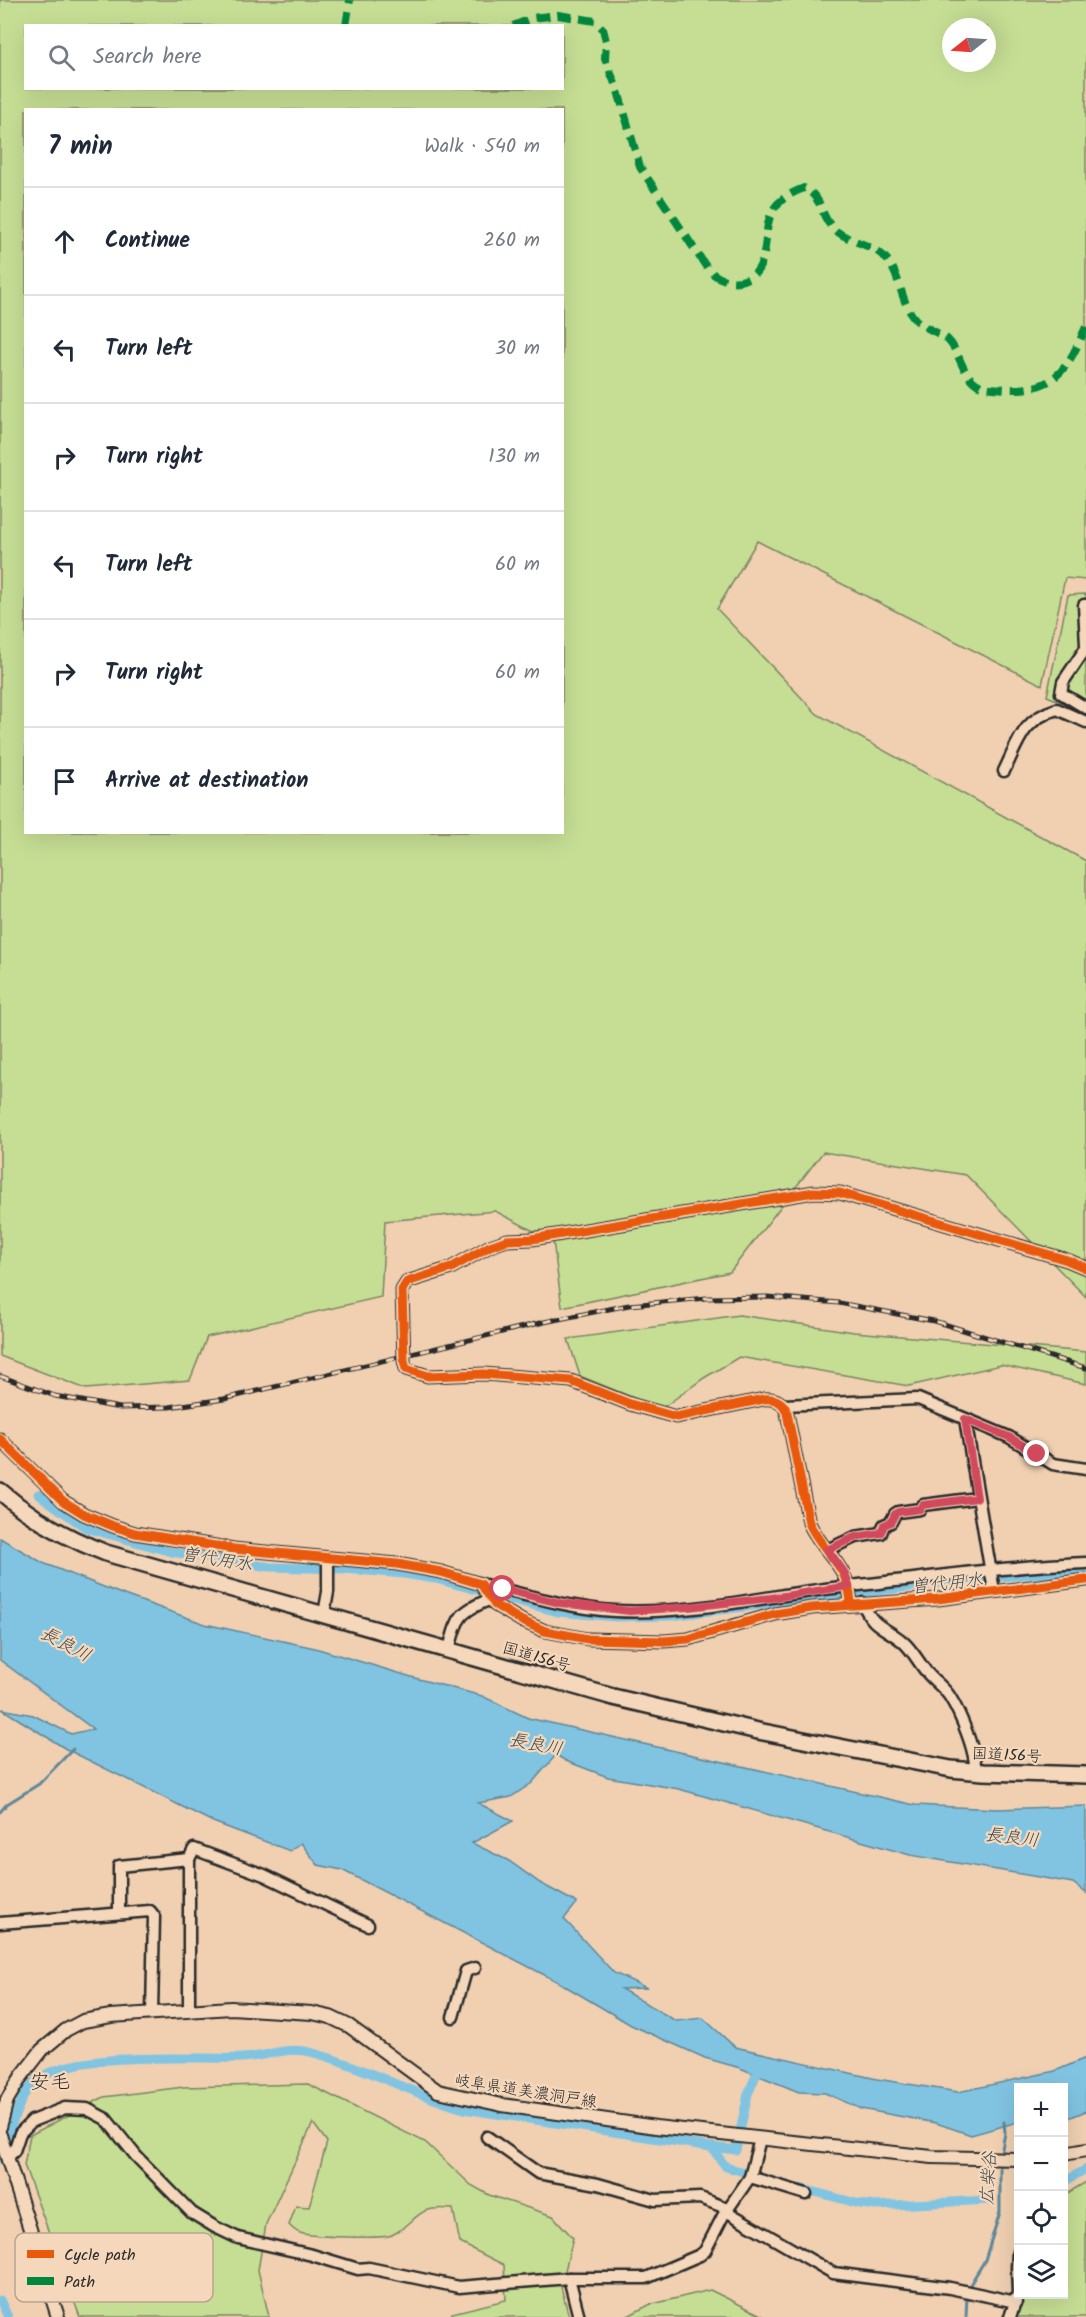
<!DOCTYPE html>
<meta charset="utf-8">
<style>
body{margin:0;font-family:Kalam,"Klee One",sans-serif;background:#f6f6f7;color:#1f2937}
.controls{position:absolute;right:18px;bottom:18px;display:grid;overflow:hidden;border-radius:0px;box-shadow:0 6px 24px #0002}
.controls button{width:54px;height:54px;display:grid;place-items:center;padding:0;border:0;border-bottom:2px solid #e0e1e3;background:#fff;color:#1f2937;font:30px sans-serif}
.compass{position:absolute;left:942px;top:18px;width:54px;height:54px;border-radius:50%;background:#fff;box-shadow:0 6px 24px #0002;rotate:253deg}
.stop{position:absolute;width:18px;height:18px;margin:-14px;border:4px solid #d1495b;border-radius:50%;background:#fff}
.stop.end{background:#d1495b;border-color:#fff;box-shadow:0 2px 6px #0008}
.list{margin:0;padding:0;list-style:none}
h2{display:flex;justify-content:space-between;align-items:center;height:78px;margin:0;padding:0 24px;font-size:26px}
h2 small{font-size:20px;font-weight:400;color:#747a83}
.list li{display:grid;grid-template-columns:39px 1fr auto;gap:18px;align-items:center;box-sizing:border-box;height:108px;padding:0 24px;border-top:2px solid #e0e1e3}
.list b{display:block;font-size:22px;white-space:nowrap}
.list em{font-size:20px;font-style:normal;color:#747a83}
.icon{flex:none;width:33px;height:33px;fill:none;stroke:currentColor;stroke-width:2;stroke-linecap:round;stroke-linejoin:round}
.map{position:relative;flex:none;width:1086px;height:2317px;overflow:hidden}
.search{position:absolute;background:#fff;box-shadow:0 6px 24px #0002;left:24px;top:24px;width:540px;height:66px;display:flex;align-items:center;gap:15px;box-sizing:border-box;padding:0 21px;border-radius:0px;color:#747a83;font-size:22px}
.panel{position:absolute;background:#fff;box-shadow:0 6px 24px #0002;left:24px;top:108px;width:540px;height:726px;border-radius:0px}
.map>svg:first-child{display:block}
.green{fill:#c6de94;stroke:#788460;stroke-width:1.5;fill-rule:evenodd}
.water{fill:#81c4e2;stroke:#5f8799;stroke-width:1.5}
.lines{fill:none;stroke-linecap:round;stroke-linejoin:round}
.stream{stroke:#5f8799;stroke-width:3}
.canal{stroke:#81c4e2;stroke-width:9}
.minor-casing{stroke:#2b2b2b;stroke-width:15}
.major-casing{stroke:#2b2b2b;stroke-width:16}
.highway-casing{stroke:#2b2b2b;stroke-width:20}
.minor{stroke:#f5d8bb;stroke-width:10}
.major{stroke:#f5d8bb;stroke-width:12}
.highway{stroke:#f5d8bb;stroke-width:15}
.rail-casing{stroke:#2b2b2b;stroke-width:5}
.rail{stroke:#f5d8bb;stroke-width:3;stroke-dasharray:9;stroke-linecap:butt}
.quiet{stroke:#00873e;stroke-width:8;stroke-dasharray:15 8;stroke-linecap:butt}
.cycleway-casing{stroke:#f5d8bb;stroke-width:13}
.cycleway{stroke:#e8590c;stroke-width:9}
.route{stroke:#d1495b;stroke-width:8}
.labels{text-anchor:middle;stroke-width:4.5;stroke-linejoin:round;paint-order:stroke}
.street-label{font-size:16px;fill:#2b2b2b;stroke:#f5d8bb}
.water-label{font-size:18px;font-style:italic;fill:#3c4a50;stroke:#f5d8bb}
.quarter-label{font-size:20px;fill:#2b2b2b;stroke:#f5d8bb}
.key{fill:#f5d8bb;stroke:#b8a490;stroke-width:1.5}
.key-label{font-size:16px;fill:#2b2b2b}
</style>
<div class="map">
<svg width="1086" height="2317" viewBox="0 0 1086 2317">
<rect width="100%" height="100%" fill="#f0d0b1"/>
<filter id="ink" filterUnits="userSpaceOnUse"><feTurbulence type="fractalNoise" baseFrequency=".0167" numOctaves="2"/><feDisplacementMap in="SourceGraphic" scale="12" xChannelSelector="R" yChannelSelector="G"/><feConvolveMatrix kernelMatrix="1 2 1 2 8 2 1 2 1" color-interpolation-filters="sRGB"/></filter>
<g filter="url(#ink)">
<g class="green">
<path d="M0,0H1086V580L1065,578L1042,685L757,541L717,609L817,714L1086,861V1297L966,1175L823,1152L730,1272L562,1307L553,1241L495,1211L385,1221L381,1297L207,1337L190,1380L86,1389L0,1356ZM26,26H562V88H26ZM951,27H987V63H951ZM26,110H562V832H26Z"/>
<path d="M1086,594V712L1047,696L1068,595Z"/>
<path d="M739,1315L854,1332L1086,1352V1384L1001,1365L909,1386L739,1357L704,1378L661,1409L580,1376L568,1339Z"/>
<path d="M308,2084L425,2142L471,2185L489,2195L553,2216L573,2238L561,2287L569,2317H451L452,2313L506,2300L504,2265L460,2243L453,2209C413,2205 421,2220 392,2235C383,2239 311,2237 300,2233C296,2232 292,2228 289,2225L296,2206L309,2207L327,2142L313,2123L266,2224L258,2270L269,2317H80L24,2165L30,2135L104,2097L184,2087Z"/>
<path d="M1086,2182V2317H1002L1006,2313L1018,2279V2294H1064V2195Z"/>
<path d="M710,2290L765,2317H626L649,2305Z"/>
</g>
<path class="water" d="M0,1538L43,1563L124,1595L205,1624L315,1648L415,1678L482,1696L528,1718L915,1805L997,1809L1086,1806V1893L1073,1883L910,1855L679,1789L608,1777L566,1761L556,1755L532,1783L511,1797L478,1803L513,1821L472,1843L509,1861L540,1883L577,1903L564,1919L614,1973L647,1988L621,1989L676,2021L703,2018L735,2047L877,2079L958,2092L1055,2071L1086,2058V2111L1064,2120V2088H1018V2122L971,2135L936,2123L861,2109L825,2093L799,2092L740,2068L705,2058L631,2025L560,1983L342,1870L318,1865L301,1843L290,1851L213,1822L66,1749L2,1709L33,1715L71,1734L93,1729L0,1660Z"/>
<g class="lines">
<g class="stream">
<path d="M0,1812L7,1804L39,1784L73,1749"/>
<path d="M1001,2154L1005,2133L1004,2122"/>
<path d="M968,2288L985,2260L1000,2212V2161"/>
<path d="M966,2317L967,2295"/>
</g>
<g class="canal">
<path d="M38,1494L86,1528L171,1552L270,1567L345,1569L404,1574L436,1579L558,1612L616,1617L670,1616L975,1579L1086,1570"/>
<path d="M711,2147L736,2150L748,2094L760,2066"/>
<path d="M0,2158C7,2140 19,2096 33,2083C68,2049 193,2060 242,2058C265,2057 287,2046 310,2052C364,2066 411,2094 464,2109L711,2147L726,2167L758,2176"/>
<path d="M1064,2182L1086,2169"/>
<path d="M800,2188L860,2204L876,2206L989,2200"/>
<path d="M0,2300L8,2317"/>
</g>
<defs>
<g id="minor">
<path d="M1086,605H1084L1086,645"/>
<path d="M1086,648L1063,682L1061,693L1086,708"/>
<path d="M1004,771C1019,741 1022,720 1057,709L1086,722"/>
<path d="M784,1405L918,1399L1009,1437L1053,1464L1086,1469"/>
<path d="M965,1419L994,1591"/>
<path d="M0,1439L63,1501L84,1514L113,1526L135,1533L234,1549L397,1564L441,1572L481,1584L495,1605L522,1621L545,1631L588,1639L664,1641L688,1639L775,1614L812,1608L938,1599L1086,1580"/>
<path d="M827,1550L855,1537L881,1533L884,1525L891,1522L895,1514L898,1512L920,1509L923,1505L977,1498"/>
<path d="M481,1584C525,1595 569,1608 615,1611C694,1615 773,1594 850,1586C929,1578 1007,1566 1086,1563"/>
<path d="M863,1603C872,1627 885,1627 902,1641C912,1649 917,1660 925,1670C932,1680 944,1687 950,1697C960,1713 977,1753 975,1771"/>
<path d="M851,1604C849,1564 824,1555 809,1523L787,1413C784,1402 775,1398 764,1399L676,1417L630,1404L571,1381L484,1374L428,1376L406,1369L404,1361L402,1290L407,1282L451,1268L490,1246L507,1240L532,1239L814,1192L840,1193L860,1199L1067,1260L1086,1268"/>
<path d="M324,1614L328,1592V1559"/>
<path d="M449,1649C458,1617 458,1612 491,1599"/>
<path d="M189,1859L194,1849L264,1875L368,1925"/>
<path d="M119,1913V1866L189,1859V2010"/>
<path d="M0,1923L150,1911L154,1916L152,2013"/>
<path d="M453,2017L466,1971L475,1968"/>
<path d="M487,2137L538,2173L598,2184L655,2200L700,2198L724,2207L731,2214L833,2273L950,2288L1016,2302"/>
<path d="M7,2158L14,2151L20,2133L32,2121L65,2108L87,2109L106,2119L136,2156L192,2213L215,2227L238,2238L312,2255L358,2269L369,2268L459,2287L569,2278H646L700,2255L705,2251L723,2216L750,2177L760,2139"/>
<path d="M750,2177L806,2194"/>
<path d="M569,2278L579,2317"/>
<path d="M1010,2317L1018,2293L1017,2267L1018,2252"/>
</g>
<g id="major">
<path d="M0,2127L7,2100L21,2077L42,2050L66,2030L83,2021L111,2016L231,2008L312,2013L330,2017L349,2026L438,2091L502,2105L656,2127L932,2157L1018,2159"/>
<path d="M0,2135L58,2317"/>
<path d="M1064,2154L1086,2150"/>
</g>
<path id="highway" d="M0,1491C32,1519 66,1538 106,1553L613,1697L758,1731L951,1769L983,1772L1086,1775"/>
</defs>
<use href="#minor" class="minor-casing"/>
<use href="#major" class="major-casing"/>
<use href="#highway" class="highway-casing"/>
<use href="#minor" class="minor"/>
<use href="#major" class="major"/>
<use href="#highway" class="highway"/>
<defs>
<path id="rail" d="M0,1376L55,1396L120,1408L169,1407L224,1399L544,1322L629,1305L707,1298L768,1297L839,1303L934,1321L1086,1368"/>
</defs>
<use href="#rail" class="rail-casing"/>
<use href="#rail" class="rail"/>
<g class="quiet">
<path d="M346,26L350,0"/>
<path d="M513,26L533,18L558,15L595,21L603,29L606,41L605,59L618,91L640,167L709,271C719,279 731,284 744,280C771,272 762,235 771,214C777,200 791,193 804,188C824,198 819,214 832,227C848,244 874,242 889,262C901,279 901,304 916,320C924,328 938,332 947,339C960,351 961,374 977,384C985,389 999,388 1008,389C1057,391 1068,367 1086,327"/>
</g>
<defs>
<g id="cycleway">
<path d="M0,1439L63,1501L84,1514L113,1526L135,1533L234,1549L397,1564L441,1572L481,1584L495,1605L522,1621L545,1631L588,1639L664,1641L688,1639L775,1614L812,1608L938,1599L1086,1580"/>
<path d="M851,1604C849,1564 824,1555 809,1523L787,1413C784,1402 775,1398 764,1399L676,1417L630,1404L571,1381L484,1374L428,1376L406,1369L404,1361L402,1290L407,1282L451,1268L490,1246L507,1240L532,1239L814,1192L840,1193L860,1199L1067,1260L1086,1268"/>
</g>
</defs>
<use href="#cycleway" class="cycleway-casing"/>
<use href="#cycleway" class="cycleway"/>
</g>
</g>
<g class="lines" filter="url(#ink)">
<path class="route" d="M503,1589L560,1603L630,1611L688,1607L771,1598L849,1586L844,1572L827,1550L855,1537L881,1533L884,1525L891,1522L895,1514L898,1512L920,1509L923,1505L977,1498L965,1419L1009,1437L1037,1454"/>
</g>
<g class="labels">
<g class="street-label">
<text transform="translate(537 1656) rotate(16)" y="6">国道156号</text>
<text transform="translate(1007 1754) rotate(3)" y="6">国道156号</text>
<text transform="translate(526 2090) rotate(9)" y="6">岐阜県道美濃洞戸線</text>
</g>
<g class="water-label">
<text transform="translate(217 1559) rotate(9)" y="6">曽代用水</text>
<text transform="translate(947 1583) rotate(-6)" y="6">曽代用水</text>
<text transform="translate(66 1644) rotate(28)" y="6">長良川</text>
<text transform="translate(536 1744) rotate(11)" y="6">長良川</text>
<text transform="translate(1012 1837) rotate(7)" y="6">長良川</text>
<text transform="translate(988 2178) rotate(-87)" y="6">広柴谷</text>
</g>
<g class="quarter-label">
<text x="50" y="2088">安毛</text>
</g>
</g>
<rect x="15" y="2233" width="198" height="69" rx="9" class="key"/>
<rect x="27" y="2250" width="27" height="8" fill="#e8590c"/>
<rect x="27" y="2277" width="27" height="8" fill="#00873e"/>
<g class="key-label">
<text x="64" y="2260">Cycle path</text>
<text x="64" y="2287">Path</text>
</g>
</svg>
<div class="controls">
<button>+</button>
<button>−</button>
<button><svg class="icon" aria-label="locate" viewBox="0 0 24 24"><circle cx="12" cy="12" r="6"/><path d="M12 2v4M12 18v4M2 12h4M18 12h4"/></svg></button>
<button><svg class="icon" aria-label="layers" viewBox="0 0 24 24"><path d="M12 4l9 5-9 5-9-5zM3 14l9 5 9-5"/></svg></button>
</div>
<svg class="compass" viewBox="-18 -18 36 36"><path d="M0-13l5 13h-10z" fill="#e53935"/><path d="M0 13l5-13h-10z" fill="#747a83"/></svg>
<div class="stop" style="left:503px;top:1589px"></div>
<div class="stop end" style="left:1037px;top:1454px"></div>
<div class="search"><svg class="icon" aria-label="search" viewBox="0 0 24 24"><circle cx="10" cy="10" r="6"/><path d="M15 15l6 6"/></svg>Search here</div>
<section class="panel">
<h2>7 min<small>Walk · 540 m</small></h2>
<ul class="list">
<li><svg class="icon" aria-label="ahead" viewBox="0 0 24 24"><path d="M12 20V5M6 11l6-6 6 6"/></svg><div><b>Continue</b></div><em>260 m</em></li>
<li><svg class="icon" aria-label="left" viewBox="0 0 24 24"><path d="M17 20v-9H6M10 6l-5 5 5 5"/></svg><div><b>Turn left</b></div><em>30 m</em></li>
<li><svg class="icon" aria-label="right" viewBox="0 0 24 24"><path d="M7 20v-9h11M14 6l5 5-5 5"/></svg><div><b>Turn right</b></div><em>130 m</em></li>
<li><svg class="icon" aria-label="left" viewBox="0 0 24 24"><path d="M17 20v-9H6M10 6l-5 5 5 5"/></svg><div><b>Turn left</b></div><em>60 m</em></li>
<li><svg class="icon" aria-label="right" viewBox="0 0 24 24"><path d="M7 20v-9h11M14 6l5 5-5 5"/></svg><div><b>Turn right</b></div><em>60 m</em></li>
<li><svg class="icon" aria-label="arrive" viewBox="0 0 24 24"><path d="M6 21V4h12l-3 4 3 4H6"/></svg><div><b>Arrive at destination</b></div></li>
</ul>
</section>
</div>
